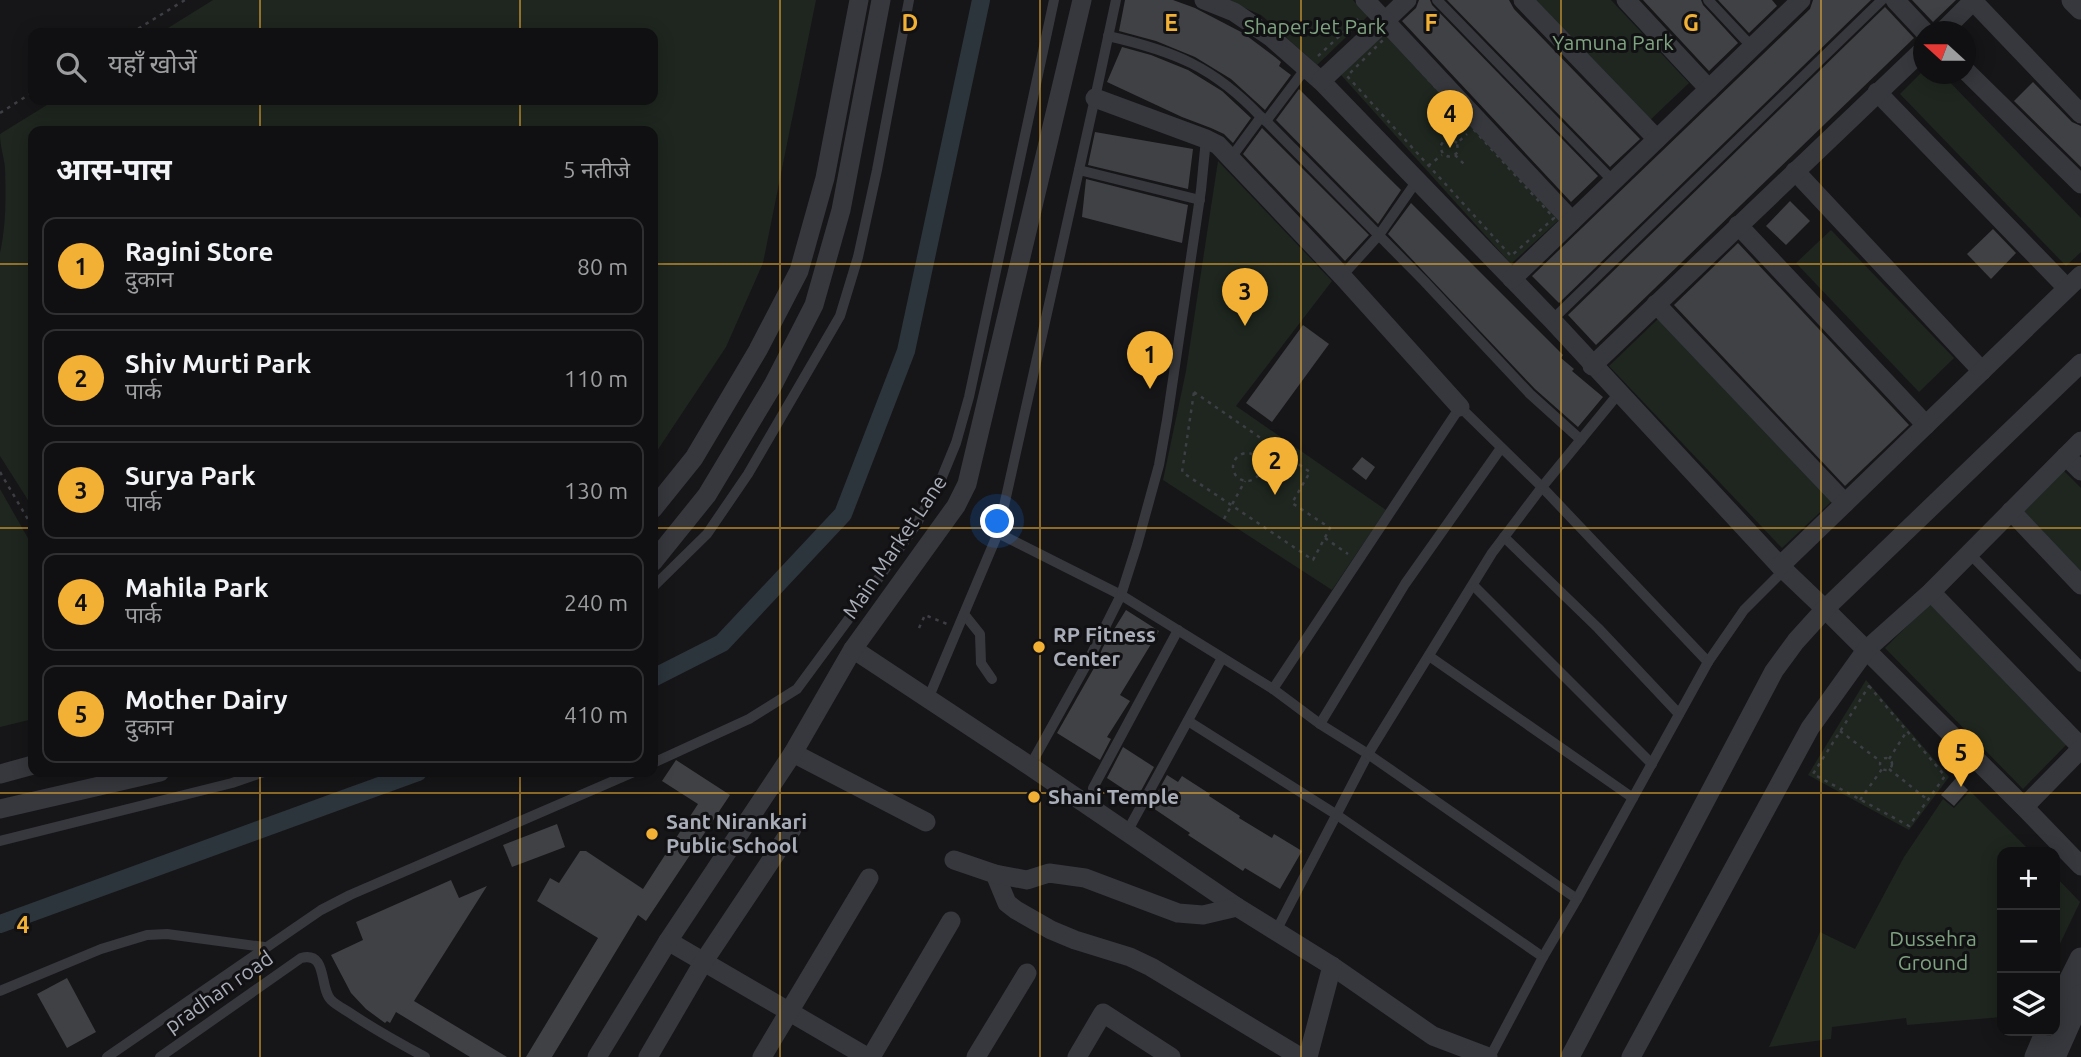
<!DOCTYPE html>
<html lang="hi">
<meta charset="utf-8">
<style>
body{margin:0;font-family:Ubuntu,"Noto Sans Devanagari",sans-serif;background:#1e1e20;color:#f1f3f6}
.controls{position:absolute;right:21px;bottom:21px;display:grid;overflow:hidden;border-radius:14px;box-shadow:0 4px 18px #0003}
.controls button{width:63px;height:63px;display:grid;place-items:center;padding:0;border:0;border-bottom:2px solid #303032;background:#101012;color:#f1f3f6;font:35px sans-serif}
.compass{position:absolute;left:1913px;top:21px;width:63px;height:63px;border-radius:50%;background:#101012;box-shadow:0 4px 18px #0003;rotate:291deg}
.you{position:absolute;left:998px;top:522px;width:24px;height:24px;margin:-18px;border:5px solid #fff;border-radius:50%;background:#1a73e8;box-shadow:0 0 0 10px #1a73e833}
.badge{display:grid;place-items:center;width:46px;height:46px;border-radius:50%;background:#f2b134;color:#111;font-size:23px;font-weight:700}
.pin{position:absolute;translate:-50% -58px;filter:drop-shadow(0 2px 4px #0008)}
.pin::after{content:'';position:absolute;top:37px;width:24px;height:21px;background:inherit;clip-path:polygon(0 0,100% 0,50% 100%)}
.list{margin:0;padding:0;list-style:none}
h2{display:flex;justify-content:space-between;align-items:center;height:91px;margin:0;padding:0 28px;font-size:30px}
h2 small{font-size:23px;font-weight:400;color:#9c9d9f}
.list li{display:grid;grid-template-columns:46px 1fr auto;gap:21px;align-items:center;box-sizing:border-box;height:98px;margin:0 14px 14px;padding:0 14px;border:2px solid #303032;border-radius:14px}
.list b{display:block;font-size:26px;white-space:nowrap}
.list p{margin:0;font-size:23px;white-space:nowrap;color:#9c9d9f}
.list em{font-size:23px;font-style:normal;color:#9c9d9f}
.icon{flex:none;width:38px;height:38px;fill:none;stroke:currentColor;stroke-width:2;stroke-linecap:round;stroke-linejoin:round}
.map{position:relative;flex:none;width:2081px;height:1057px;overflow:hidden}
.search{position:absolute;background:#101012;box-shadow:0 4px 18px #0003;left:28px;top:28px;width:630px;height:77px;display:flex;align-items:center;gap:18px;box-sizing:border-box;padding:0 24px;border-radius:14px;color:#9c9d9f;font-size:26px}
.panel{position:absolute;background:#101012;box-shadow:0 4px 18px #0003;left:28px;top:126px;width:630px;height:651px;border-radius:14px}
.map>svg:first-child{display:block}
.green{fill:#1e261f}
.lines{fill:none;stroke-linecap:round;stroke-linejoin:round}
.canal{stroke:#2c353c;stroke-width:18}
.building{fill:#404145}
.path{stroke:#3d3f44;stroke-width:2.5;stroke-dasharray:3.5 5;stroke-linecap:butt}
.service{stroke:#37383d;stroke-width:10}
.minor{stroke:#37383d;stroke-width:19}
.tertiary{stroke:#37383d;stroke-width:23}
.grid{fill:none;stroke:#f2b134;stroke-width:2;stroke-opacity:0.55}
.poi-dot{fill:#f2b134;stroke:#111113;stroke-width:2.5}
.labels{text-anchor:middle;stroke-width:6;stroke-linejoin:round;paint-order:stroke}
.park-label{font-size:21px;fill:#7fa381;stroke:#111113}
.street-label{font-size:21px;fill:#a8adb8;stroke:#111113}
.poi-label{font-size:21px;font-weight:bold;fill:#a8adb8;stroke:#111113;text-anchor:start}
.grid-label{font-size:23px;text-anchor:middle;font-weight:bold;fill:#f2b134;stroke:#111113;stroke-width:6;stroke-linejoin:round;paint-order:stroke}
</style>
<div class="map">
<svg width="2081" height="1057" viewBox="0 0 2081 1057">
<rect width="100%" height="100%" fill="#161618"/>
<g class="green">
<path d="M213,0H816L763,263L726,347L653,457V131H33V508L0,456V253C6,226 6,197 5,168C4,157 0,146 0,134L55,100H653V33H160Z"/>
<path d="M1226,0H1353L1368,16L1317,65L1261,15Z"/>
<path d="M1533,0H1611L1689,83L1649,121Z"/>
<path d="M1386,29L1560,219L1511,264L1341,75Z"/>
<path d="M1923,71L1924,74H1942L2081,218V252L2066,266L1900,94Z"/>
<path d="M1218,161L1332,281L1236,406L1386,510L1332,590L1163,480L1186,371Z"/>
<path d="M1831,230L1954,358L1919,392L1796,263Z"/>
<path d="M1659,318L1832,501L1782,548L1609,366Z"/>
<path d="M2062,469L2081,488V576L2021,511Z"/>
<path d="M0,489L33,547V719L0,727Z"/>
<path d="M1932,601L2068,743L2023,789L1885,648Z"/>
<path d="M1866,680L1949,777L1909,830L1808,775Z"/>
<path d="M1970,791L2031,852H2002V1017L1907,1025L1906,1018L1832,1027L1831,1039L1769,1047L1820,932L1855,949L1904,857L1943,799L1954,808Z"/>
<path d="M2055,876L2080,902L2055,954Z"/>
</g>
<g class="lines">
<g class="canal">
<path d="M653,678L722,643L843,514L906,351L981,0"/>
<path d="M0,924L418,772"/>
</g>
</g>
<g class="building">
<path d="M1125,0H1173L1195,8L1243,33L1275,57L1281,62L1279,66L1291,75L1265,110L1231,79L1195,57L1156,41L1119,31Z"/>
<path d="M1419,0H1430L1432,5L1598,176L1571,202L1402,21L1416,8Z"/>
<path d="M1447,0H1509L1514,9L1640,139L1610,167Z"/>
<path d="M1643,0H1701L1703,5L1738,43L1709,71Z"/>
<path d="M1718,0H1772L1777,6L1749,33Z"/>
<path d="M1813,0H1871L1559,303L1532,276L1810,9Z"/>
<path d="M1912,0H1956L1933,22Z"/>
<path d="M1885,7L1914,38L1596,345L1568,315Z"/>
<path d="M1122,47L1151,55L1188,70L1222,91L1251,118L1233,143L1224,134L1211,128L1182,117L1107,82Z"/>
<path d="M2033,82L2072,122L2081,126V167L2014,101Z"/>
<path d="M1299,89L1401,190L1378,224L1276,120Z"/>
<path d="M1262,128L1369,235L1345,261L1243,154Z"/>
<path d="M1095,132L1193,149L1188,189L1088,165Z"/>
<path d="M1086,179L1188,205L1182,243L1082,217Z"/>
<path d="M1790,201L1810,221L1786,245L1766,226Z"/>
<path d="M1411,203L1563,355L1561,358L1574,369L1572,371L1603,397L1578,427L1535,389L1388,234Z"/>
<path d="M1993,229L2016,253L1991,279L1967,254Z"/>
<path d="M1738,243L1909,425L1845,486L1674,305Z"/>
<path d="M1303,325L1329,344L1272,422L1246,403Z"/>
<path d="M1362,457L1375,467L1366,480L1352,469Z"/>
<path d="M1126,610L1159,631L1120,695L1130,701L1107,737L1111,739L1100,760L1057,733L1094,668L1103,647Z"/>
<path d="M1123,747L1154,767L1137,798L1107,778Z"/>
<path d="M676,760L730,795L646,921L638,915L552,1057H526L598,938L537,901L550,878L559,883L580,851H586L643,889L698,804L662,781Z"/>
<path d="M1167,775L1178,782L1182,776L1210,794L1209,796L1240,816L1239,818L1272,838L1274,834L1302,851L1280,889L1245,868L1243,871L1188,835L1190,833L1150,806Z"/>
<path d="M1956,778L1968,790L1954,806L1941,795Z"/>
<path d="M557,824L565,847L512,867L503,845Z"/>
<path d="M451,880L459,898L487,886L414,1001L507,1057H470L396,1012L390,1023L387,1021L385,1023L366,1009L351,993L331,955L363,940L356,922Z"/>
<path d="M67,978L96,1032L67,1048L37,994Z"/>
</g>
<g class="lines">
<g class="path">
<path d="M131,33L185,0"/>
<path d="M1388,35L1554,218L1511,256L1347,76Z"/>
<path d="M1318,56L1359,18"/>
<path d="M0,113L33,92"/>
<path d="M1457,143L1451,139L1444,140L1440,147L1443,154C1448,158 1453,157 1458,152L1457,143L1467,134"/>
<path d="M1455,155L1464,164"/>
<path d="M1428,166L1442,155"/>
<path d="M1194,392L1310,472L1292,503L1330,528L1313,560L1182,472Z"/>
<circle cx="1247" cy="467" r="14"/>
<path d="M1255,455L1264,441"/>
<path d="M0,472L33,528"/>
<path d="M1224,519L1245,481"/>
<path d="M1325,538L1348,554"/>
<path d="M919,628L925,615L947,624"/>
<path d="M1869,686L1945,776L1909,826L1813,774Z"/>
<path d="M1840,731L1880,761"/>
<circle cx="1886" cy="764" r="6"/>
<path d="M1889,759L1907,731"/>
<path d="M1889,769L1928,800"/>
<path d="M1860,800L1882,769"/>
</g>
<g class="service">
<path d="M1437,0L1613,181"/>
<path d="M1708,0L1752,47"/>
<path d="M1108,36C1174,51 1214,67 1261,117"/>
<path d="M1266,121L1424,281L1530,394L1581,440"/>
<path d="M1230,159L1261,117L1266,121L1306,68"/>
<path d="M1079,170L1200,200"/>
<path d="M1342,276L1379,235L1416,182"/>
<path d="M1552,320L1882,0"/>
<path d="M998,533L1121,595L1273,689L1320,724L1368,754L1276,931"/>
<path d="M1504,537L1598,628L1679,714"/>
<path d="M1969,553L2081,667"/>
<path d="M1473,585L1652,764"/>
<path d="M653,587L707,534L748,474L840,316L858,257L877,170L909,0"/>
<path d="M964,614L980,634L981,663L992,679"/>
<path d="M1429,656L1633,798"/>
<path d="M1273,689L1460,407L1542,487L1708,662"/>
<path d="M928,699L998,533L1095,98L1116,0"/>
<path d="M1188,721L1337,815L1543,957"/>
<path d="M1320,724L1405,584L1501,448"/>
<path d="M653,763L749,719L797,689L881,575L916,525L942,477L956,443L969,397L1054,0"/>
<path d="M1030,766L1085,667L1121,595L1137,545L1159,465L1167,420L1201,190L1206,139"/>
<path d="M1093,788L1178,630"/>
<path d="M1127,832L1222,658"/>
<path d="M0,841L232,783L264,772"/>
<path d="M1577,899L1368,754L1492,553L1542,487L1619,393"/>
<path d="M0,991L101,949L147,935L167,934L264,947"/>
<path d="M107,1057L321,910L350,895L634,772"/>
<path d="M160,1057L301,958C328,951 319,988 331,1000C336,1005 344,1009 350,1013C374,1029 399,1043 425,1057"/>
<path d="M1490,1057L1543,957L1577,899L1708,662L1744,610L1780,574V566"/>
</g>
<g class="minor">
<path d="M1204,0L1234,12L1272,38L1321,81L1552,320L1780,566L1825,609L2024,807L2081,866"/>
<path d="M1365,0L1385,21L1407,0"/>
<path d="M1523,0L1657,139"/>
<path d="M1626,0L1709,89"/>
<path d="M1895,0L1925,32"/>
<path d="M1973,1L2081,114"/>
<path d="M1942,32L1974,0"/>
<path d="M1966,71L2081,184"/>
<path d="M1321,81L1385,21L1572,221"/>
<path d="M1877,92L2067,288"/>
<path d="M1095,98L1206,139L1218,145L1342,276L1460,407"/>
<path d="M1795,171L1982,371"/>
<path d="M1738,225L1926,425"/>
<path d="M1512,279L1801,0"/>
<path d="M1656,304L1845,503"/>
<path d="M1592,366L1924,49"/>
<path d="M2066,456L2081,471"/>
<path d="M653,509L694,458L758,350L799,271L825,178L859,0"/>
<path d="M2011,511L2081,585"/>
<path d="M653,562L707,495L773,385L814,305L841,210L881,0"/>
<path d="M1780,566L2081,275"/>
<path d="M1931,592L2081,747"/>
<path d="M853,649L1030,766L1237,907L1332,966L1433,1036L1488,1057"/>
<path d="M793,753L926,822"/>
<path d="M0,774L33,765"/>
<path d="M2024,807L2081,749"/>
<path d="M0,809L160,772"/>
<path d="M954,860L995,874L1007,903L1016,910L1051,930L1075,940L1130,957L1151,967L1300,1057"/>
<path d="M995,874L1027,880L1049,873L1085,878L1178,913L1203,915L1237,907"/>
<path d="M668,941L867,1057"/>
<path d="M597,1057L668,941L793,753L853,649L956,506L967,484L1082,0"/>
<path d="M648,1057L704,961L792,829"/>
<path d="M762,1057L869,878"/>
<path d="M871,1057L951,921"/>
<path d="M976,1057L1027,973"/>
<path d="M1077,1057L1103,1013L1171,1057"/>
<path d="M1308,1057L1332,966"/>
<path d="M1570,1057L1774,671L1796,641L1825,609L2081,363"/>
<path d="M1631,1057L1810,728L1866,650L1931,592L2081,441"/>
</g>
<g class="tertiary">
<path d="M2073,0L2081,8"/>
<path d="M2055,1011L2081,959"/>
<path d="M2036,1057L2047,1031"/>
<path d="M2054,1057L2081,996"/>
</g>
</g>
<path class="grid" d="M260,0V33M520,0V33M780,0V1057M1040,0V1057M1301,0V1057M1561,0V1057M1821,0V1057M260,100V131M520,100V131M0,264H33M653,264H2081M0,528H33M653,528H2081M260,772V1057M520,772V1057M0,793H2081"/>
<g class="poi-dot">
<circle cx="1039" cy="647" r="7"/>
<circle cx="1034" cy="797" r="7"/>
<circle cx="652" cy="834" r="7"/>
</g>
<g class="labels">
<g class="park-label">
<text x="1315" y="34">ShaperJet Park</text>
<text x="1613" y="50">Yamuna Park</text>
<text x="1933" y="946">Dussehra<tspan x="1933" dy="24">Ground</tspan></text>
</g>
<g class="street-label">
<text transform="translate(895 547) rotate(-56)" y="7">Main Market Lane</text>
<text transform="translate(219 992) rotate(-35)" y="7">pradhan road</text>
</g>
<g class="poi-label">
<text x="1053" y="642">RP Fitness<tspan x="1053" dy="24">Center</tspan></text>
<text x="1048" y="804">Shani Temple</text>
<text x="666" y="829">Sant Nirankari<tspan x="666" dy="24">Public School</tspan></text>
</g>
</g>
<g class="grid-label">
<text x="910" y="31">D</text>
<text x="1171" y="31">E</text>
<text x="1431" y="31">F</text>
<text x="1691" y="31">G</text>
<text x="23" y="933">4</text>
</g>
</svg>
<div class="controls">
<button>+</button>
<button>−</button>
<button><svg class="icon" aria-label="layers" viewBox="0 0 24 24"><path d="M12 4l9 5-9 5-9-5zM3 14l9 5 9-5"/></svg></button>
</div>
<svg class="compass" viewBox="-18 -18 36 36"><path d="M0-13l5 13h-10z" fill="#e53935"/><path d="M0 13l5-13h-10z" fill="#9c9d9f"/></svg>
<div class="you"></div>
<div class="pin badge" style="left:1150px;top:389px">1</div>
<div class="pin badge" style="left:1275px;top:495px">2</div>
<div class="pin badge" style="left:1245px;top:326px">3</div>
<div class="pin badge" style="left:1450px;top:148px">4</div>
<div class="pin badge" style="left:1961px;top:787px">5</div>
<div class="search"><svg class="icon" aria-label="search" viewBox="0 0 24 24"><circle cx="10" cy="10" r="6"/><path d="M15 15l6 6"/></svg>यहाँ खोजें</div>
<section class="panel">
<h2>आस-पास<small>5 नतीजे</small></h2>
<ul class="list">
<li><span class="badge">1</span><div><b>Ragini Store</b><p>दुकान</p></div><em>80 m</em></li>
<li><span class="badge">2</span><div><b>Shiv Murti Park</b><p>पार्क</p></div><em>110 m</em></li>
<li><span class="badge">3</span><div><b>Surya Park</b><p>पार्क</p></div><em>130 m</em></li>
<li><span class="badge">4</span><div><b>Mahila Park</b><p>पार्क</p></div><em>240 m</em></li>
<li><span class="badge">5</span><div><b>Mother Dairy</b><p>दुकान</p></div><em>410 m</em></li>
</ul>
</section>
</div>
